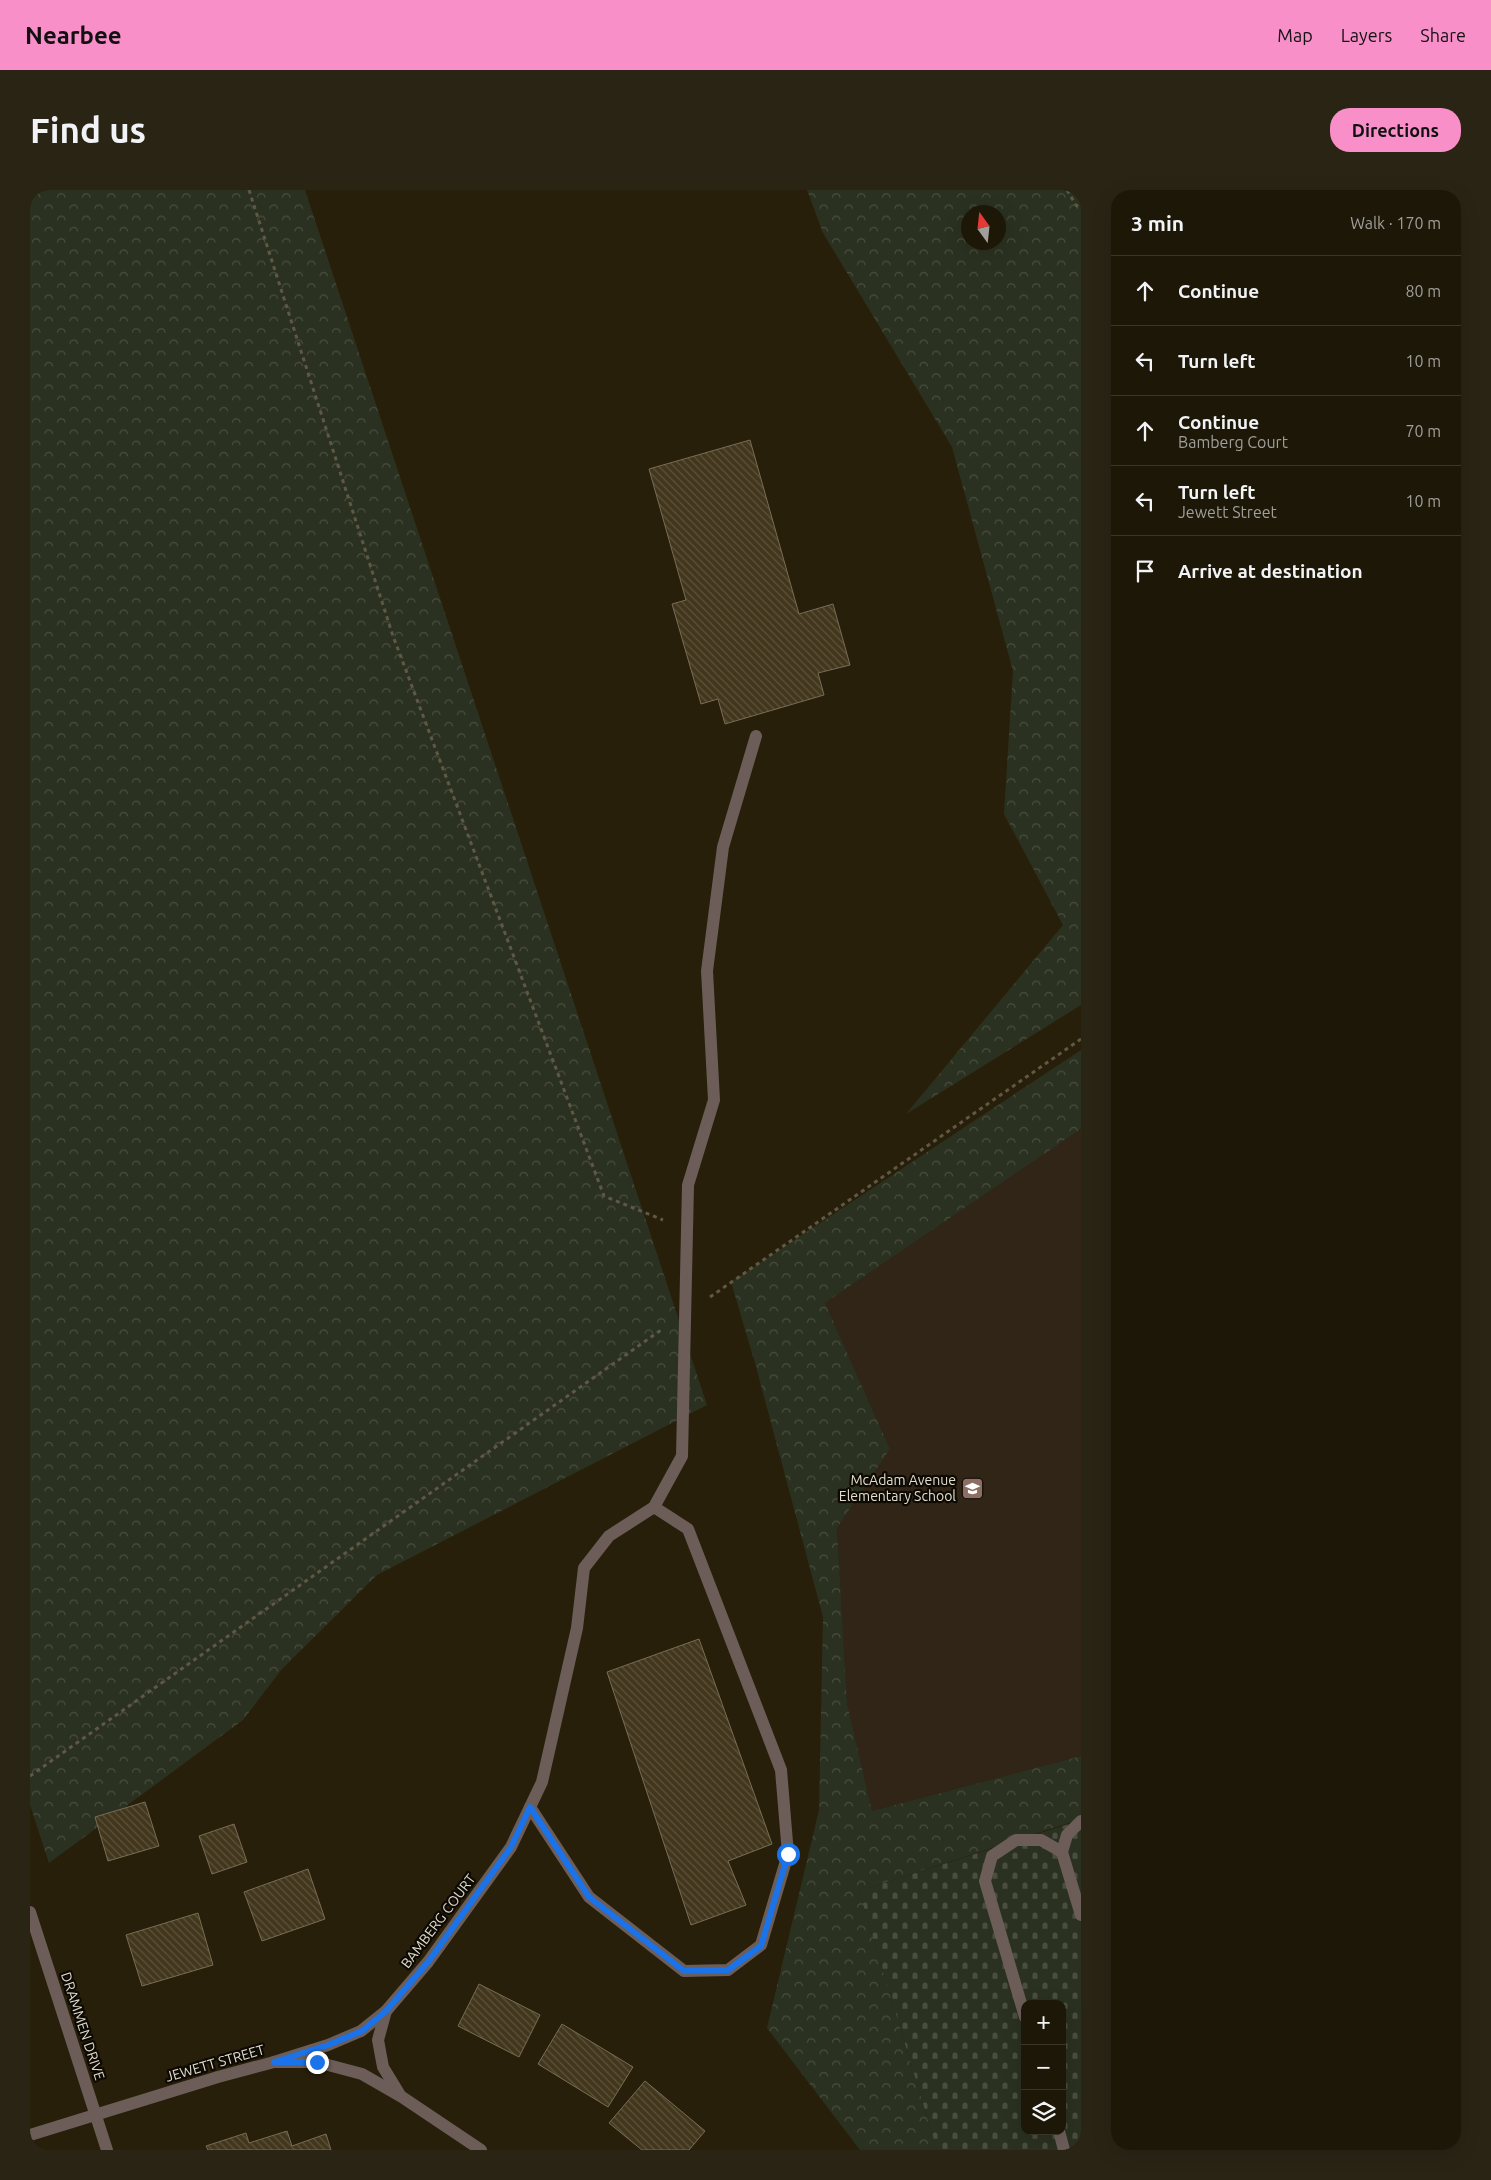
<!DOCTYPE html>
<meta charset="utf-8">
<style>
body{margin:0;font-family:Ubuntu,sans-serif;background:#2a2415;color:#f1f3f6}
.controls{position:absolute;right:15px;bottom:15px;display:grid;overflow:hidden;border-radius:10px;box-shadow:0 5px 20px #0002}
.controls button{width:45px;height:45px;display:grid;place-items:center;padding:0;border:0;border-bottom:1px solid #3b3628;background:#1d1707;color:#f1f3f6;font:25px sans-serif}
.compass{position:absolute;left:931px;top:15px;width:45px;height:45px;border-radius:50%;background:#1d1707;box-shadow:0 5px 20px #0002;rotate:345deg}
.stop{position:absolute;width:15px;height:15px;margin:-11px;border:4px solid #1a73e8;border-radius:50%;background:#fff}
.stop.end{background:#1a73e8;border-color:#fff;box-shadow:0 1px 5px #0008}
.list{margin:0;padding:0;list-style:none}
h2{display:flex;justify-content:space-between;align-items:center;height:65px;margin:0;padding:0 20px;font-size:21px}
h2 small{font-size:16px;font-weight:400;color:#a09f9b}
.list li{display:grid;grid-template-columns:32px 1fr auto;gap:15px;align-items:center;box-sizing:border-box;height:70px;padding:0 20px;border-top:1px solid #3b3628}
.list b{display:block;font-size:19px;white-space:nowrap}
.list p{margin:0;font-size:16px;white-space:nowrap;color:#a09f9b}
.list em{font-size:16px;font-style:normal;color:#a09f9b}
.icon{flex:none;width:28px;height:28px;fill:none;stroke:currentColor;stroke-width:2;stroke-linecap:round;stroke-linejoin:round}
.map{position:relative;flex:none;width:1051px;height:1960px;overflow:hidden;border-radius:20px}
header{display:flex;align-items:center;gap:30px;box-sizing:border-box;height:70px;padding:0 25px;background:#f98fc9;color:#111}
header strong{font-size:24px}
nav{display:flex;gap:28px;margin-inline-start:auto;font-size:18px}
.intro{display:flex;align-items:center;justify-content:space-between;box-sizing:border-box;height:120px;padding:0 30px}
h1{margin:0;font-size:35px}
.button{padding:12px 22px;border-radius:20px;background:#f98fc9;color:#111;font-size:18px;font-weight:700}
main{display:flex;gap:30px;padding:0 30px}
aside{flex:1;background:#1d1707;border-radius:20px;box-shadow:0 5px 20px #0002}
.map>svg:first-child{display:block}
.education{fill:#312517}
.forest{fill:url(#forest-crowns);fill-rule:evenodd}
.cemetery{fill:url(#cemetery-stones);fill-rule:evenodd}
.building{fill:url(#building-back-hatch);stroke:#786d56}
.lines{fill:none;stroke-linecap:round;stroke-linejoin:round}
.path{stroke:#605845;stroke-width:3;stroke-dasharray:4 4;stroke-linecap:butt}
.minor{stroke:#6c5d59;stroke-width:12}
.route{stroke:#1a73e8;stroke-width:6}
.labels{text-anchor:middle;stroke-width:4.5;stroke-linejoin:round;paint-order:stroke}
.poi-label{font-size:14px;fill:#e2dccf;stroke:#0d0903;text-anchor:end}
.street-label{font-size:14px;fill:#e2dccf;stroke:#0d0903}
</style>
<header>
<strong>Nearbee</strong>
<nav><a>Map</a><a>Layers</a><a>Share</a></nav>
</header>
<div class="intro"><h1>Find us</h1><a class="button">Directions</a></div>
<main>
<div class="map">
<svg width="1051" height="1960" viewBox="0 0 1051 1960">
<defs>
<pattern id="forest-crowns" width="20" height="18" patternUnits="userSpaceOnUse" patternTransform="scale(1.25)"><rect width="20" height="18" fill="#2b3120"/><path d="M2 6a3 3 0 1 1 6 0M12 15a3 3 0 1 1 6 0" fill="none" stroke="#494e3f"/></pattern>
<pattern id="cemetery-stones" width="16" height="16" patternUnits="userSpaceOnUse" patternTransform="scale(1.25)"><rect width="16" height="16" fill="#2b3120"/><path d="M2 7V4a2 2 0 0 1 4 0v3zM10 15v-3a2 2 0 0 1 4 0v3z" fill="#494e3f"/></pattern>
<pattern id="building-back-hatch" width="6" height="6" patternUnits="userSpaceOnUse" patternTransform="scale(1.25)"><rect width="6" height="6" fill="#42371c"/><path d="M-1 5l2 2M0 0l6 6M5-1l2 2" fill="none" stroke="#5d533c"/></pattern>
</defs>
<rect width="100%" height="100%" fill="#271f09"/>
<path class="education" d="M1051,939V1566L842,1621L817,1513L807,1338L860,1259L795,1113Z"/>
<g class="forest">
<path d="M0,0H275L677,1215L347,1385L252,1479L213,1530L19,1673L0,1615Z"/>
<path d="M777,0H1051V815L876,924L1033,735L974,624L983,481L922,257L793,43ZM938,22H968V52H938Z"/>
<path d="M1051,860V939L795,1113L860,1259L807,1338L817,1513L842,1621L1051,1566V1629L829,1701L907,1960H830L737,1838L789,1620L793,1427L725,1173L701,1092Z"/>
</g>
<path class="cemetery" d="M1051,1630V1960H907L829,1701ZM995,1814H1032V1941H995Z"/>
<g class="building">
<path d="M720,250L769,424L803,414L820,475L788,483L794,505L695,534L688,509L671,514L642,414L656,410L619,279Z"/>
<path d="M669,1449L742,1654L698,1671L716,1715L661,1735L577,1482Z"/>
<path d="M115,1612L129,1656L78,1671L65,1627Z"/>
<path d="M204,1634L217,1672L182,1684L169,1646Z"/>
<path d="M278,1679L295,1729L232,1751L214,1702Z"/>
<path d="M168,1723L183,1775L112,1796L96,1745Z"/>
<path d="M449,1794L510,1825L489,1867L428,1836Z"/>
<path d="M532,1834L603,1877L578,1917L508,1874Z"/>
<path d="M615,1891L675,1941L659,1960H612L579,1933Z"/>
<path d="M257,1941L262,1956L296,1944L301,1960H178L176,1956L216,1943L219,1953Z"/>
</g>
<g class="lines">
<g class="path">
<path d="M219,0L363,446L574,1006L633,1030"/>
<path d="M1037,0L1046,15L1051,19"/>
<path d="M680,1107L1051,849"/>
<path d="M0,1586L631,1140"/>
</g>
<g class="minor">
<path d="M500,1617L559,1707L654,1781L698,1780L731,1755L758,1664L751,1580L658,1339L624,1317"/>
<path d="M1051,1631L1037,1645L1032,1662L1051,1725"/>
<path d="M0,1722L77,1960"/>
<path d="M356,1821L348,1850L353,1877L370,1905"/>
<path d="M995,1827L955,1691L962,1666L986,1650H1011L1032,1662"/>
<path d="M244,1872L298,1855L331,1841L356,1821L398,1772L481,1657L512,1592L547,1438L554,1378L579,1346L624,1317L652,1266L658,995L684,910L677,781L693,657L726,546"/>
<path d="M1029,1941L1034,1960"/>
<path d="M0,1945L188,1887L244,1872H287L332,1884L372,1907L451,1960"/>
</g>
</g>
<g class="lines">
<path class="route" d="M287,1872H244L298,1855L332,1841L356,1821L398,1772L481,1657L500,1617L559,1707L654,1781L698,1780L731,1756L758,1664"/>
</g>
<defs>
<symbol id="school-square" viewBox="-11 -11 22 22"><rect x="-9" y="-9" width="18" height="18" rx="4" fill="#8d6e63" stroke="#0d0903"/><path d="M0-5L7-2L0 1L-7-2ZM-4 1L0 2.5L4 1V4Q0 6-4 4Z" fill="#fff"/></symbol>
</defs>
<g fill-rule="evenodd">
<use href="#school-square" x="930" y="1286" width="25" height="25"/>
</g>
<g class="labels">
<g class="poi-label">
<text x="926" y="1295">McAdam Avenue<tspan x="926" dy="16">Elementary School</tspan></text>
</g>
<g class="street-label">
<text transform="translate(408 1731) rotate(-53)" y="5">BAMBERG COURT</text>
<text transform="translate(53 1836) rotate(72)" y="5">DRAMMEN DRIVE</text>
<text transform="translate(185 1873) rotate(-16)" y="5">JEWETT STREET</text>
</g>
</g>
</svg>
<div class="controls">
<button>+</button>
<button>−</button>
<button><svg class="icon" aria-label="layers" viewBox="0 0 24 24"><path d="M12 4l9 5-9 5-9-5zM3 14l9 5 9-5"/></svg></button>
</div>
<svg class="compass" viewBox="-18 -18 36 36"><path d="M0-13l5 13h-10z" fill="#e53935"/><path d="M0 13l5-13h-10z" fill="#a09f9b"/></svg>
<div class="stop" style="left:758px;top:1664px"></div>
<div class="stop end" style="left:287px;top:1872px"></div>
</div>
<aside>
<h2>3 min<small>Walk · 170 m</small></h2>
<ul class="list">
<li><svg class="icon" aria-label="ahead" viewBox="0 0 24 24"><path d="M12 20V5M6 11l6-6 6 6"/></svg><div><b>Continue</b></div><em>80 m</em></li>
<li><svg class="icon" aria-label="left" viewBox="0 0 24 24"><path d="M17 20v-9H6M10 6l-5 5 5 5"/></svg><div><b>Turn left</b></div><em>10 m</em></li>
<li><svg class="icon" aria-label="ahead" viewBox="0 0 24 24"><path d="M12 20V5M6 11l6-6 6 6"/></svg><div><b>Continue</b><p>Bamberg Court</p></div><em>70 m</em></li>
<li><svg class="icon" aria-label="left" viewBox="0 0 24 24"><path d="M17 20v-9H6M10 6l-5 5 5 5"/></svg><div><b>Turn left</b><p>Jewett Street</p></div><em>10 m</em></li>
<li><svg class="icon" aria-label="arrive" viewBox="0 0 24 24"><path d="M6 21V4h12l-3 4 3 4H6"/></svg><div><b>Arrive at destination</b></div></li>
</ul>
</aside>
</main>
